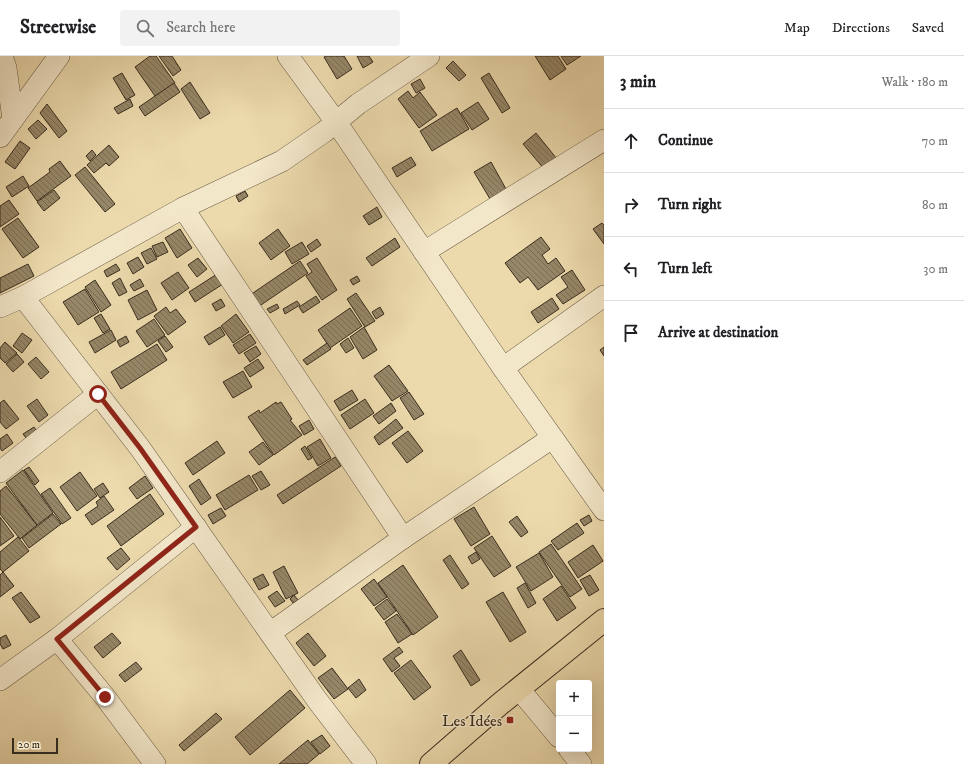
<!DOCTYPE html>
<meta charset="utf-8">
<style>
body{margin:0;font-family:"IM FELL DW Pica",serif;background:#f2f2f2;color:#202124}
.controls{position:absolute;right:12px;bottom:12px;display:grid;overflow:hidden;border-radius:4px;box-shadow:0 4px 16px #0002}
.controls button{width:36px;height:36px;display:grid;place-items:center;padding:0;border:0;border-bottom:1px solid #e0e0e0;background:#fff;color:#202124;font:20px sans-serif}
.scale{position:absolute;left:12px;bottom:10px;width:46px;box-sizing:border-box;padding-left:4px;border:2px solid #392d1e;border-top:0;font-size:11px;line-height:14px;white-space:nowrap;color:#392d1e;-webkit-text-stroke:3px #f3e7ca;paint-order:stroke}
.stop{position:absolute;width:12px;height:12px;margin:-9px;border:3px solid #8f2418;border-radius:50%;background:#fff}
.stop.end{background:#8f2418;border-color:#fff;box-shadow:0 1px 4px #0008}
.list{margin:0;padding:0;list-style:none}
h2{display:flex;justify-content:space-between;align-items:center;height:52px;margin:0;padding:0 16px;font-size:17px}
h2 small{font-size:13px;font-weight:400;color:#757577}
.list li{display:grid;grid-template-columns:26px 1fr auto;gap:12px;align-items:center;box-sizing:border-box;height:64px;padding:0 16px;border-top:1px solid #e0e0e0}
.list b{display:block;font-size:15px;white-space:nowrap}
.list em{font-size:13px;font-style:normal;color:#757577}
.icon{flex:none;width:22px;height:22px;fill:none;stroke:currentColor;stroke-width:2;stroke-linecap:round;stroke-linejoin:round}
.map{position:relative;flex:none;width:604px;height:708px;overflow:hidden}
header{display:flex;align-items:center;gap:24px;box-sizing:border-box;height:56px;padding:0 20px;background:#fff;border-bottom:1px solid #e0e0e0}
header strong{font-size:19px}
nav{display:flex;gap:22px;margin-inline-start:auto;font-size:14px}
.search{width:280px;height:36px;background:#f2f2f2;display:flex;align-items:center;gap:10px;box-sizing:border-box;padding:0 14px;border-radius:4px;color:#757577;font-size:15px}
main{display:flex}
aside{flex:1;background:#fff}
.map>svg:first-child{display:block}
.building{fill:url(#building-back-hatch);stroke:#392d1e}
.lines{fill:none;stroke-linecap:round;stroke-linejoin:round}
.minor-casing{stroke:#665842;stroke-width:22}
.major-casing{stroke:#392d1e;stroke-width:24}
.minor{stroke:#f3e7ca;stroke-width:21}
.major{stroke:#ecdaad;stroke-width:22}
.route{stroke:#8f2418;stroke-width:5}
.poi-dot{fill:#8f2418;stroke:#f3e7ca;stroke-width:1.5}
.labels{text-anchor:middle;stroke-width:3;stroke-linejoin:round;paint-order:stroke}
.poi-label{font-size:16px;fill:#392d1e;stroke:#f3e7ca;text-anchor:end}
</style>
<header>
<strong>Streetwise</strong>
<div class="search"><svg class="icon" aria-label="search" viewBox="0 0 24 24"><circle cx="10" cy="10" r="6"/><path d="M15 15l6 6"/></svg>Search here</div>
<nav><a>Map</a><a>Directions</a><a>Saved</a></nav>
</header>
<main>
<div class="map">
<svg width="604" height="708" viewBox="0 0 604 708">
<defs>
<pattern id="building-back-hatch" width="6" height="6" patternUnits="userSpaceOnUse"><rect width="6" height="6" fill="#968768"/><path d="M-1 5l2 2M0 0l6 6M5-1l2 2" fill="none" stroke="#7b6f55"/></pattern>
</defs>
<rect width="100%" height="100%" fill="#ecdaad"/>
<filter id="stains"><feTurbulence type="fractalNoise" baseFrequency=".005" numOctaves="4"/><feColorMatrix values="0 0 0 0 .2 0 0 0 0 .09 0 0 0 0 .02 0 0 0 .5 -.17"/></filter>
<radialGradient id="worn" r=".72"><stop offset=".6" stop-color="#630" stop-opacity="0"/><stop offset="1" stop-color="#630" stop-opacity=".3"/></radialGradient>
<g class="building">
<path d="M150,0H156L175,27L155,40L135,11Z"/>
<path d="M159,0H172L181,14L173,20Z"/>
<path d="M326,0H344L352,13L337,23L324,1Z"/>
<path d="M357,0H369L373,6L363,12Z"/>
<path d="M535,0H558L566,13L550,24Z"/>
<path d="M561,0H581L567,9Z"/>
<path d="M453,5L466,19L459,25L446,12Z"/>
<path d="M122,17L135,39L126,44L113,22Z"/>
<path d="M489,17L510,52L502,57L481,22Z"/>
<path d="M420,23L425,32L416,37L411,28Z"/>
<path d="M190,26L210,57L200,63L181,33Z"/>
<path d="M174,27L180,36L145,60L139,51Z"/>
<path d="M408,35L413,42L420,36L437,59L419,72L398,43Z"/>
<path d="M130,43L133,50L118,58L114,52Z"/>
<path d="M478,46L489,63L472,74L461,57Z"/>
<path d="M47,48L67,75L59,82L40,57Z"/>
<path d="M457,52L469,73L432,95L420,75Z"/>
<path d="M38,64L47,73L36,83L28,73Z"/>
<path d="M536,77L557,103L545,114L523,88Z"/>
<path d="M20,85L30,92L15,113L5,106Z"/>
<path d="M109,89L119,101L109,110L106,107L94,117L87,109Z"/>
<path d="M92,94L96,99L90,105L86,100Z"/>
<path d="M411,101L416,109L397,121L392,112Z"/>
<path d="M60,105L71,120L37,145L28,132L50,116L49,113Z"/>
<path d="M491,106L506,133L490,143L474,116Z"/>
<path d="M85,111L115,148L105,156L75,119Z"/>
<path d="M23,120L29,130L12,141L6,131Z"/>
<path d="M54,134L60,142L44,155L37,146Z"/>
<path d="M245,135L248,140L239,146L236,140Z"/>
<path d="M9,144L19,158L0,171V150Z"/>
<path d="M377,151L382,161L369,169L363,160Z"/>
<path d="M18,162L39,191L23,202L2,173Z"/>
<path d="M602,167L604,169V188L593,173Z"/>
<path d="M180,173L192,192L177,202L165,182Z"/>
<path d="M278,173L290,190L271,204L259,187Z"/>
<path d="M541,181L550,193L542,199L548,208L556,202L565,215L538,234L528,221L520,227L505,207Z"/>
<path d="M395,182L400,191L372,210L366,202Z"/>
<path d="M317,183L321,189L311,196L307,190Z"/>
<path d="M163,186L168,196L157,201L152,190Z"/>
<path d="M302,186L309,198L292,208L285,196Z"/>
<path d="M151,192L157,203L147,208L141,197Z"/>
<path d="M138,201L144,211L133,218L127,207Z"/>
<path d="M198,202L207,213L197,221L188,209Z"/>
<path d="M317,202L337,234L322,244L306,220L312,216L307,208Z"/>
<path d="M300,205L308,217L258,251L250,239Z"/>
<path d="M28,208L34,220L0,237V222Z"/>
<path d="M116,208L120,214L107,221L104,215Z"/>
<path d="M572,214L585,234L563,248L556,239L568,231L561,221Z"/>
<path d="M178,216L189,232L172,244L161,227Z"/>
<path d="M217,218L223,228L195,246L189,236Z"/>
<path d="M357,220L360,225L353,229L350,224Z"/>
<path d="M120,222L127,236L119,240L112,227Z"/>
<path d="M140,223L144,230L134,235L130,229Z"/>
<path d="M95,224L111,249L101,256L85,231Z"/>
<path d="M85,233L99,256L78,269L63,246Z"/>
<path d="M147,234L157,254L138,264L128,244Z"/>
<path d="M356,237L375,265L365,271L347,243Z"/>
<path d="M316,240L320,246L303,257L299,251Z"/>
<path d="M552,242L559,253L538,267L531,256Z"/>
<path d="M221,243L225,250L216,255L212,248Z"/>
<path d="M297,245L300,249L285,258L283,253Z"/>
<path d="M277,248L279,252L270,257L267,253Z"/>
<path d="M166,251L170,257L176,253L186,266L168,279L154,260Z"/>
<path d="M380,251L384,258L376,263L372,256Z"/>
<path d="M350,252L362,270L330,292L318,274Z"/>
<path d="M101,258L110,273L103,277L94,262Z"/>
<path d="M236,258L249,276L233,287L221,270Z"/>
<path d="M154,263L165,279L147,291L136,275Z"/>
<path d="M220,271L225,279L209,289L204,281Z"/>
<path d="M364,271L377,294L363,303L350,281Z"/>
<path d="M111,274L116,284L95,297L89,286Z"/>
<path d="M22,277L32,284L22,297L13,290Z"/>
<path d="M250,278L256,287L239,298L233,289Z"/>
<path d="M126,280L129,286L120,291L117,285Z"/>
<path d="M165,280L173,291L166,296L158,285Z"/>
<path d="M348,282L354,292L346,297L340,288Z"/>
<path d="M5,286L17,297L5,307L0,302V292Z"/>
<path d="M327,287L331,293L307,309L303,304Z"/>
<path d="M157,288L167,304L121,333L111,316Z"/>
<path d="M256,290L261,298L250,306L244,297Z"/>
<path d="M604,291V300L600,294Z"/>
<path d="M17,298L24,306L13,316L6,308Z"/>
<path d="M36,301L49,316L41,323L28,308Z"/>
<path d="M258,303L264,312L250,321L244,312Z"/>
<path d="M389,309L408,335L392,345L374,320Z"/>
<path d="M243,315L252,331L233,342L223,326Z"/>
<path d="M352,334L358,344L340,355L334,345Z"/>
<path d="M409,336L424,358L414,364L400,342Z"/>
<path d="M37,343L48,359L39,366L27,350Z"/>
<path d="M365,343L374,357L350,373L341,359Z"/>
<path d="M4,344L19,363L6,373L0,366V347Z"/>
<path d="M276,346L277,348L281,346L292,363L290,364L302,379L274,399L248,361L259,354L260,357Z"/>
<path d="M391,347L396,355L379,368L373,360Z"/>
<path d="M396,363L403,372L379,389L374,381Z"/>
<path d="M309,364L314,373L304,379L299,370Z"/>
<path d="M34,371L39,379L29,386L23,378Z"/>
<path d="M408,375L423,395L407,407L392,387Z"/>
<path d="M7,378L13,387L2,395L0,392V383Z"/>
<path d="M320,383L331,402L318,410L307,391Z"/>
<path d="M217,385L225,397L193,419L185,407Z"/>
<path d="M263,386L273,399L259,409L249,396Z"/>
<path d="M305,390L312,402L308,404L301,393Z"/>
<path d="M335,401L341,410L283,448L277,439Z"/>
<path d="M29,411L39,425L35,429L24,414Z"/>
<path d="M23,414L53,457L37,469L6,427Z"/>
<path d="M261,415L270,429L261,434L252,420Z"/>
<path d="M80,416L97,440L77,455L60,431Z"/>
<path d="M249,419L258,434L225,454L216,439Z"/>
<path d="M145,420L153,432L137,443L129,432Z"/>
<path d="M199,423L211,442L201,449L189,430Z"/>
<path d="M103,427L109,436L100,442L94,433Z"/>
<path d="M6,430L37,469L20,483L0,458V435Z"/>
<path d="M50,432L71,462L62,468L41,438Z"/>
<path d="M150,438L164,458L121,490L107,470Z"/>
<path d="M104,440L114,454L92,469L85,459L98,450L96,446Z"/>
<path d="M474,451L490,478L471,490L454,463Z"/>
<path d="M221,452L226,460L213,468L208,459Z"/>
<path d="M53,458L61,468L29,492L22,482Z"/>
<path d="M589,459L592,465L584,470L580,464Z"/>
<path d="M517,460L528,476L521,481L509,466Z"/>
<path d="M0,461L14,480L0,490Z"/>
<path d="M577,467L584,477L558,494L551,485Z"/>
<path d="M492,480L511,510L494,521L474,492Z"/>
<path d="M18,481L29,495L3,516L0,513V496Z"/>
<path d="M551,488L582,533L570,541L539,496Z"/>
<path d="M593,489L603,505L578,522L568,506Z"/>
<path d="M121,492L130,503L117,514L107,502Z"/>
<path d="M476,496L480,503L472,508L468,501Z"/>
<path d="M539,497L553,521L531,535L516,511Z"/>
<path d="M450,499L469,528L462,533L443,504Z"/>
<path d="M403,509L438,561L413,579L378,527Z"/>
<path d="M284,510L298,537L286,543L273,516Z"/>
<path d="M3,516L14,530L0,541V519Z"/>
<path d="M263,518L269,529L259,534L253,523Z"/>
<path d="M590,519L599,534L589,540L580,524Z"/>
<path d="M374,523L387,541L374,550L361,533Z"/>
<path d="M525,527L536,547L528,552L517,532Z"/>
<path d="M561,530L576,552L557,565L543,543Z"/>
<path d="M277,535L285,545L275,551L268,541Z"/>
<path d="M21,536L40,561L30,567L12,542Z"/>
<path d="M503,536L526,576L510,586L486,546Z"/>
<path d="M294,539L298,544L293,547L290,543Z"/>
<path d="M387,543L396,555L384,564L375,552Z"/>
<path d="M397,558L412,578L398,587L385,566Z"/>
<path d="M112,577L121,587L103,602L94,591Z"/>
<path d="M308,577L326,600L314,610L296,587Z"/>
<path d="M6,579L11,589L3,593L0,588V582Z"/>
<path d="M399,591L403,596L394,602L400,610L392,616L383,603Z"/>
<path d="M461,594L480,624L471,630L453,600Z"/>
<path d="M411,604L431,631L414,644L394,617Z"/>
<path d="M136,606L142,613L125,626L119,619Z"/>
<path d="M332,612L348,633L334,643L318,622Z"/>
<path d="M359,623L366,634L356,642L348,632Z"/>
<path d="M290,634L305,652L250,699L235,681Z"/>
<path d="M216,657L222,663L184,695L179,689Z"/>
<path d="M322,679L330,690L320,698L311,686Z"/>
<path d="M308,684L319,698L307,708H279Z"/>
</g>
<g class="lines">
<defs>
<g id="minor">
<path d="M2,0L6,12L13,63"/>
<path d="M288,0L336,66L503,312L604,454"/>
<path d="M0,81L59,0"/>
<path d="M183,152L403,482"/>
<path d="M424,196L604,84"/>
<path d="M23,241L140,392L317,644L366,708"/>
<path d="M0,251L23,241L183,152L282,105L324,76L358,48L429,0"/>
<path d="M503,312L604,240"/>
<path d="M0,416L98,338"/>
<path d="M270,577L403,482L552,382"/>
<path d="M57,583L105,641L155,708"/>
<path d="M0,624L57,583L196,471"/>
<path d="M519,633L559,681"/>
<path d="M569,693L581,708"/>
</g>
<path id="major" d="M431,708L500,648L604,564"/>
</defs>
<use href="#minor" class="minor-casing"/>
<use href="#major" class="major-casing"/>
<use href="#minor" class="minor"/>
<use href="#major" class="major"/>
</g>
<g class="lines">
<path class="route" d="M98,338L140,392L196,471L57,583L105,641"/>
</g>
<rect class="poi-dot" x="506" y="660" width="8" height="8" rx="2"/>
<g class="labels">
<g class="poi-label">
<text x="502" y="670">Les Idées</text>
</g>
</g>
<rect width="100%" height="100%" filter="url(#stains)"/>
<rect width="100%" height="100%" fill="url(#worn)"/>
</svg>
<div class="controls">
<button>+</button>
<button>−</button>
</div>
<div class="scale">20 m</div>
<div class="stop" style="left:98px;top:338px"></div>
<div class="stop end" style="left:105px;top:641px"></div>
</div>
<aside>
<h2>3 min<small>Walk · 180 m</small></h2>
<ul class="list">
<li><svg class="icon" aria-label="ahead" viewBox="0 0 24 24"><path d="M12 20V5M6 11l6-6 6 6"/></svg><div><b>Continue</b></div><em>70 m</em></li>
<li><svg class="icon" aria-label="right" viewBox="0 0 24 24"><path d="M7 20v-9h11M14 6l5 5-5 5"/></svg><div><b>Turn right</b></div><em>80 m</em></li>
<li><svg class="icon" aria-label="left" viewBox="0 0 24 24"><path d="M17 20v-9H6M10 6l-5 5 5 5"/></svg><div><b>Turn left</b></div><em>30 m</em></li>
<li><svg class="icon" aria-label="arrive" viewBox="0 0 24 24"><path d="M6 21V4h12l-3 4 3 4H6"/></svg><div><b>Arrive at destination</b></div></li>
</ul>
</aside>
</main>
